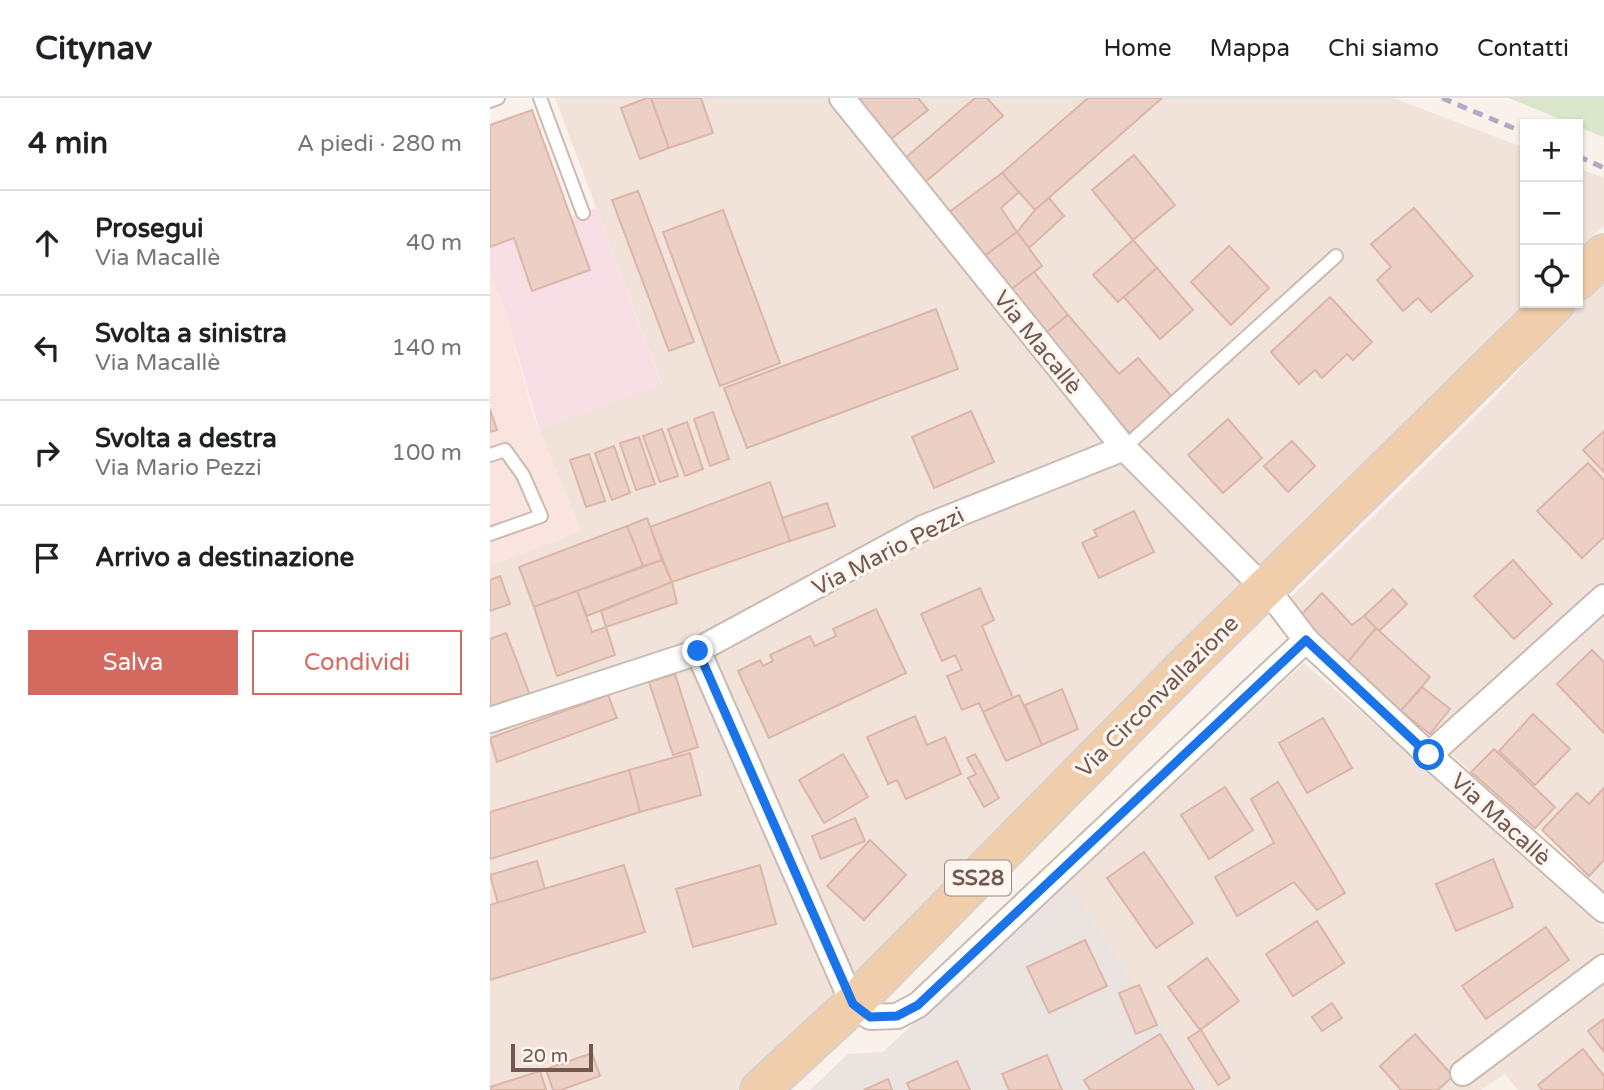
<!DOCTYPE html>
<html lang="it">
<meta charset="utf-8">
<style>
body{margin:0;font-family:"Varela Round",sans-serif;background:#f6f6f6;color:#202124}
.controls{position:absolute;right:21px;top:21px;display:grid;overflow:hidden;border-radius:0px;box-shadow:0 2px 5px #0004}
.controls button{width:63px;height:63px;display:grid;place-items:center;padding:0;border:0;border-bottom:2px solid #e0e0e0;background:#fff;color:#202124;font:35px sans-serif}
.scale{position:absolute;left:21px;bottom:18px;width:82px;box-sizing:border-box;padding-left:7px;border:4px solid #725850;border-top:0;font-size:19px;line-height:24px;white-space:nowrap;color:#725850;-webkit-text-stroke:5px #fdf6f0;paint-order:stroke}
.stop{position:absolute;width:21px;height:21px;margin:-16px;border:5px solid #1a73e8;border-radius:50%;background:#fff}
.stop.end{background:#1a73e8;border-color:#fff;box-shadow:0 2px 7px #0008}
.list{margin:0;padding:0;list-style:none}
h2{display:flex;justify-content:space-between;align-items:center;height:91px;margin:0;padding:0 28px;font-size:30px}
h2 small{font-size:23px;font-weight:400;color:#757577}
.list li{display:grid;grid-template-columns:46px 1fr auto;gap:21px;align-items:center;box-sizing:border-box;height:105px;padding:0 28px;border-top:2px solid #e0e0e0}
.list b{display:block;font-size:26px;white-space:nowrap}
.list p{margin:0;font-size:23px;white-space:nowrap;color:#757577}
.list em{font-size:23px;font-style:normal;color:#757577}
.actions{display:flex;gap:14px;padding:21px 28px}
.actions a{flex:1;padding:16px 0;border:2px solid #d46a5f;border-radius:0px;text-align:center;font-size:24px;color:#d46a5f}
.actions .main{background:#d46a5f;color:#fff}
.icon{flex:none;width:38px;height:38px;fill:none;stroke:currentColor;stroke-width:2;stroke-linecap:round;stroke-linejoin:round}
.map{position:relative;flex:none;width:1114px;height:992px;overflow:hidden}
header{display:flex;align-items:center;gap:42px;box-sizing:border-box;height:98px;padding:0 35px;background:#fff;border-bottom:2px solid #e0e0e0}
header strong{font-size:33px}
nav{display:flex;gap:38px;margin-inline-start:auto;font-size:24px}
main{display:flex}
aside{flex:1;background:#fff}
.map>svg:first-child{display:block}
.residential{fill:#f1e3da}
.commercial{fill:#f9e4e0}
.industrial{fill:#eae3e0}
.medical{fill:#f7dfe5}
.green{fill:#d9e6ca}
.building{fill:#ecd0c5;stroke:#ddb5a8;stroke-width:2}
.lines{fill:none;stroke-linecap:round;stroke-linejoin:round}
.service-casing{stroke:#cbbab1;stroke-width:16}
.minor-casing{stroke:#cbbab1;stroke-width:28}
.primary-casing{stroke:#d8d0ce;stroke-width:42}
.service{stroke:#fff;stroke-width:12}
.minor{stroke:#fff;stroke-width:24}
.primary{stroke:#f0ceab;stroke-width:38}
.rail{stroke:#b4a9c3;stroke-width:5;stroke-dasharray:10 7;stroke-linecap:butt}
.route{stroke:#1a73e8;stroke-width:9}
.labels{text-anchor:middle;stroke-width:7;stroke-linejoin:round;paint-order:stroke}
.shield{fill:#fdf6f0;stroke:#9c8780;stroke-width:2}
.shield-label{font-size:21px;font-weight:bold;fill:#725850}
.street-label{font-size:23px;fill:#725850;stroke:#fdf6f0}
</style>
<header>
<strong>Citynav</strong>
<nav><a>Home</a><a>Mappa</a><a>Chi siamo</a><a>Contatti</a></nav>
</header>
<main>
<aside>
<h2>4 min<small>A piedi · 280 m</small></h2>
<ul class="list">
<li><svg class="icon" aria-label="ahead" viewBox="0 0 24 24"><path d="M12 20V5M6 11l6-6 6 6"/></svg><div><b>Prosegui</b><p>Via Macallè</p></div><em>40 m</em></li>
<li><svg class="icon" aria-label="left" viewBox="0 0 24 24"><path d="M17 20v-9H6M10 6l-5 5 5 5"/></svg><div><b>Svolta a sinistra</b><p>Via Macallè</p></div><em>140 m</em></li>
<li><svg class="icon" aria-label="right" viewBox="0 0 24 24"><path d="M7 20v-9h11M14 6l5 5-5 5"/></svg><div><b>Svolta a destra</b><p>Via Mario Pezzi</p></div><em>100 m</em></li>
<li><svg class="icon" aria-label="arrive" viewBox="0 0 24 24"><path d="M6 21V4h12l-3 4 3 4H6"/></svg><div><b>Arrivo a destinazione</b></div></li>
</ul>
<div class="actions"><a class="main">Salva</a><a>Condividi</a></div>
</aside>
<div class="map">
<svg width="1114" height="992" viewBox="0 0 1114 992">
<rect width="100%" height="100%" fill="#faf2ea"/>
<g class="residential">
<path d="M65,0H903L1035,50V205H1037L660,588L248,992H0V468L91,433L49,331L172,286Z"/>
<path d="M1088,70L1114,80V127L1088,153Z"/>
<path d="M1114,177V794L1052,732L1045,730L857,565L795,505L1004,300Z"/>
<path d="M814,565L1024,746L1114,831V992H1028L1015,976L991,992H715L577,782Z"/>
</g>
<path class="commercial" d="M0,177L14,208L44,320L92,433L0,468Z"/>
<path class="industrial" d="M577,782L715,992H320L358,956L393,954Z"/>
<path class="medical" d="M42,12L81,119L106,110L172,287L49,331L14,208L0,177V28Z"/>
<path class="green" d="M1019,0H1114V39L1088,29V26H1082Z"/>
<g class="building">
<path d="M157,0H161L179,50L150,61L131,10Z"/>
<path d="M161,0H211L223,35L179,50Z"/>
<path d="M363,0H428L438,12L397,44Z"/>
<path d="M485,0H497L513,18L434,85L414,61Z"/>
<path d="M598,0H672L545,112L512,75Z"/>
<path d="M42,12L100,172L42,193L24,140L0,149V27Z"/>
<path d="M644,57L685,107L643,142L602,92Z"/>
<path d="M512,75L529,94L511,110L527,134L493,159L458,115Z"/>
<path d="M148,93L204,244L179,253L122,102Z"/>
<path d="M559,100L574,118L539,150L527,134L545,112Z"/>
<path d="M924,110L983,178L941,214L928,200L913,213L887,182L901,169L881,146Z"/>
<path d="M233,112L290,265L230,288L173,134Z"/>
<path d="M527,134L552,168L519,193L493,159Z"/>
<path d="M643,142L667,170L628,204L603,177Z"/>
<path d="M739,148L779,190L741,227L701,184Z"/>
<path d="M667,170L703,212L670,241L634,199Z"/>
<path d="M544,174L578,217L552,238L519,193Z"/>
<path d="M840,199L882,244L863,262L857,256L832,280L825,272L809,286L781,254Z"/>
<path d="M446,211L468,271L257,350L234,290Z"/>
<path d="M578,217L629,276L648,260L683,300L642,338L552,238Z"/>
<path d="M0,311L7,332L0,334Z"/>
<path d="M481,313L504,364L444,390L422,339Z"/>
<path d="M223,314L239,361L220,368L204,321Z"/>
<path d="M738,321L772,360L733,395L698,357Z"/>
<path d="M197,324L213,371L195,378L178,331Z"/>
<path d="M172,331L188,378L170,384L153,338Z"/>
<path d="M1114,333V374L1093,352Z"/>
<path d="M149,339L165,386L146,392L130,345Z"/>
<path d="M802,343L825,368L798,394L774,368Z"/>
<path d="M124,348L140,395L122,402L105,355Z"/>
<path d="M99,356L115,403L96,409L80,362Z"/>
<path d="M1098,365L1114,382V439L1092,460L1047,413Z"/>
<path d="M280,384L300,443L182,484L160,429Z"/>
<path d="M337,405L345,428L300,443L292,420Z"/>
<path d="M644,413L664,454L609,480L592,445L607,438L604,432Z"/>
<path d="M157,420L172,462L153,468L137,428Z"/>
<path d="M137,428L153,468L44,509L29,469Z"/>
<path d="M172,462L182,484L97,518L87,493Z"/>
<path d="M1023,462L1062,506L1024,541L984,498Z"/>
<path d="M10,478L20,506L0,513V482Z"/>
<path d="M182,484L187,505L116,529L111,513Z"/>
<path d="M490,490L504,522L492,528L523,600L493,614L489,605L472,612L457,578L472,572L465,557L452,563L431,516Z"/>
<path d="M903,491L917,506L889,533L874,518Z"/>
<path d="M87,493L102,534L116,529L125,557L67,578L44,509Z"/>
<path d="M832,495L862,527L874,518L886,530L857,565L809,519Z"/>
<path d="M386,511L416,575L279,640L248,573L270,562L273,568L283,563L280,557L320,538L325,548L346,538L343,531Z"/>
<path d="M886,530L940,579L911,613L857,565Z"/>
<path d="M16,535L40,597L2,612L0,606V541Z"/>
<path d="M1102,552L1114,564V635L1067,586Z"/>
<path d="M185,576L208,649L183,657L159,584Z"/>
<path d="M932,589L960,611L940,636L911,613Z"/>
<path d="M572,591L588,631L552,647L535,607Z"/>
<path d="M118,597L127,620L7,664L0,640Z"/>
<path d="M529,597L552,647L516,663L493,614Z"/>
<path d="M1043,616L1080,651L1045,687L1009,653Z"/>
<path d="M425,618L437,647L455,639L471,676L416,701L407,682L398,686L377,639Z"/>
<path d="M833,620L862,670L817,695L789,645Z"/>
<path d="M1004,651L1065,709L1045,730L981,674Z"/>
<path d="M200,655L211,697L150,714L139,672Z"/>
<path d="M353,656L378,699L334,725L309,682Z"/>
<path d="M485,656L509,700L494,709L478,680L486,676L477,660Z"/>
<path d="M139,672L150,714L0,761V714Z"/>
<path d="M788,684L855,795L827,812L804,784L747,818L725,779L784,745L761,701Z"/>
<path d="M735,689L763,732L719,761L691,717Z"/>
<path d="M1114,690V762L1099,778L1052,732L1087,695L1099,706Z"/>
<path d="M365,720L375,743L331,761L322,738Z"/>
<path d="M380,742L416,777L374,822L337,788Z"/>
<path d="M654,754L703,825L666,850L617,780Z"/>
<path d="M1003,761L1023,809L966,833L946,786Z"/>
<path d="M47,763L55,791L8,805L0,777Z"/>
<path d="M134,767L155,834L0,882V807Z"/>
<path d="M270,767L286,826L203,849L186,791Z"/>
<path d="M827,823L854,865L803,898L776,856Z"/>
<path d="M1056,829L1079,862L996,921L972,888Z"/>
<path d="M595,842L617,888L559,915L537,869Z"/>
<path d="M717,860L749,903L710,932L678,889Z"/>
<path d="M649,887L667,927L646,936L629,895Z"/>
<path d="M842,905L852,920L832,933L822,919Z"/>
<path d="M1114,921V954L1098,933Z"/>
<path d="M711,932L740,980L728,987L698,940Z"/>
<path d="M670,936L704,992H600L594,982Z"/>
<path d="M925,936L963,978L948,992H911L890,968Z"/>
<path d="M1093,951L1114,978V992H1052L1048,987Z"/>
<path d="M102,955L110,978L71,992H63L56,971Z"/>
<path d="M557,957L572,992H519L512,976Z"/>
<path d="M467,963L480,992H420L417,985Z"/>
<path d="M50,973L56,992H0V989Z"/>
<path d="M398,981L402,992H374Z"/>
</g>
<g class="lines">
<defs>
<g id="service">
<path d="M50,0L93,115"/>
<path d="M0,3L8,0"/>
<path d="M634,350L846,158"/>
<path d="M0,357L15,352L33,377L51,418L0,436"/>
</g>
<g id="minor">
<path d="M352,0L634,350L759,475"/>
<path d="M787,504L816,542L939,657L1114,812"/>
<path d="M208,553L363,906L380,919L407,918L428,907L816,542"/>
<path d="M0,622L199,557L433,430L634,350"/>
<path d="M939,657L1114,499"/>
<path d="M973,975L1114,869"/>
</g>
<g id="primary">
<path d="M1088,182L1114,156"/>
<path d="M270,992L363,906L701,563L1065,205"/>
</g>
</defs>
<use href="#service" class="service-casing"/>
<use href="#minor" class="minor-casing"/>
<use href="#primary" class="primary-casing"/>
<use href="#service" class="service"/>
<use href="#minor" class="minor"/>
<use href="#primary" class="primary"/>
<g class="rail">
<path d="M952,0L1035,35"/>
<path d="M1088,58L1114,70"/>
</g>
</g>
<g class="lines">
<path class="route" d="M208,553L363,906L380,919L407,918L428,907L816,542L939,657"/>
</g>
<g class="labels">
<rect class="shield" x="455" y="762.5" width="66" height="35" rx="5"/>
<g class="shield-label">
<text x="488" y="787">SS28</text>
</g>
<g class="street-label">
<text transform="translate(548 244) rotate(51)" y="8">Via Macallè</text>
<text transform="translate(398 453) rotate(-27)" y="8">Via Mario Pezzi</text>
<text transform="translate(667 598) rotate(-45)" y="8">Via Circonvallazione</text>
<text transform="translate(1011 721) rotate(42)" y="8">Via Macallè</text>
</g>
</g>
</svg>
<div class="controls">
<button>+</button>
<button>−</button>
<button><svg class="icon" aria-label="locate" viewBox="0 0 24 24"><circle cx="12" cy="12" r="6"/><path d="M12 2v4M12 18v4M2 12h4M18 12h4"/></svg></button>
</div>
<div class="scale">20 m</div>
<div class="stop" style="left:939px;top:657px"></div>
<div class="stop end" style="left:208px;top:553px"></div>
</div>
</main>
